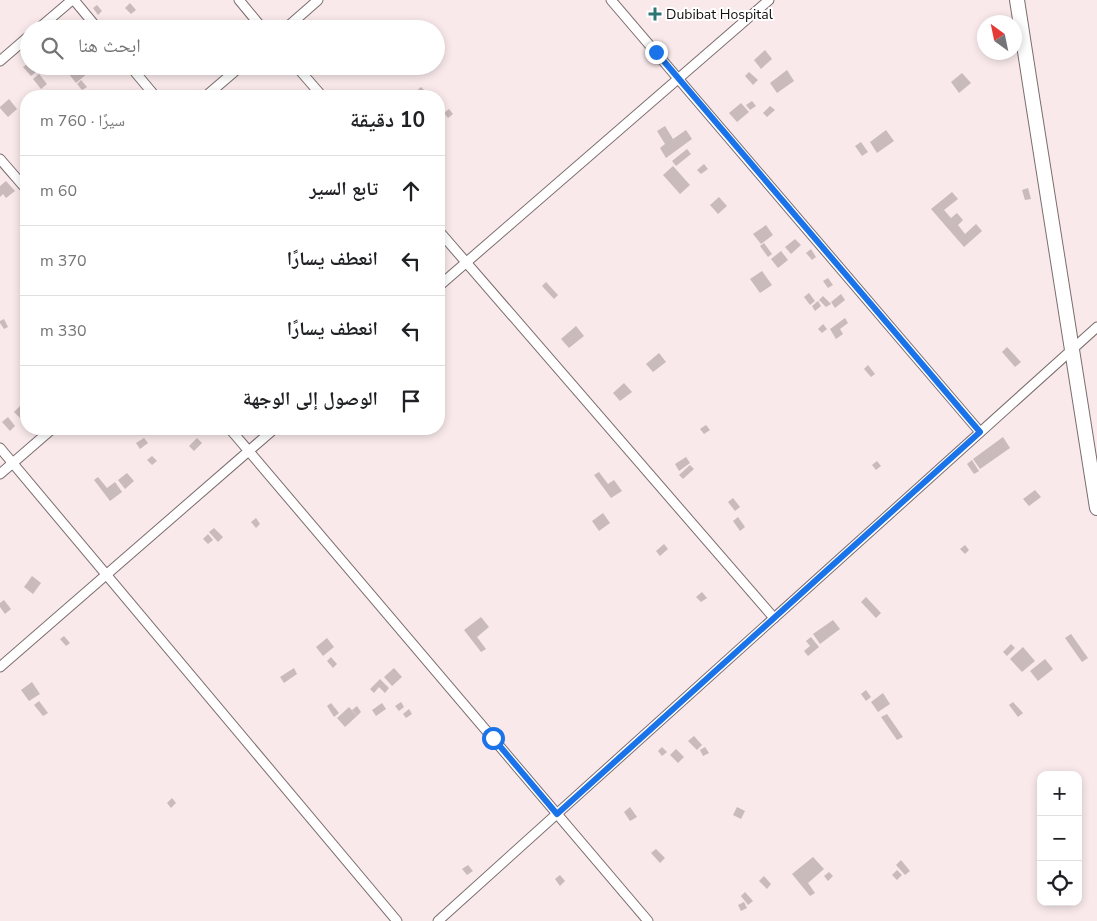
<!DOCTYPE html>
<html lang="ar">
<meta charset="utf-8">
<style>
body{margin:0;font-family:"Nunito Sans","Noto Naskh Arabic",sans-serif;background:#f2f2f2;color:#202124;direction:rtl}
.controls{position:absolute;right:15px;bottom:15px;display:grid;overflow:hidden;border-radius:10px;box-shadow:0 2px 8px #0003}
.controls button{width:45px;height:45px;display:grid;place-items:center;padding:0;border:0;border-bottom:1px solid #e0e0e0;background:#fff;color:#202124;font:25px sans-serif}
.compass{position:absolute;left:977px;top:15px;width:45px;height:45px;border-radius:50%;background:#fff;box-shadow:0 2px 8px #0003;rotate:327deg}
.stop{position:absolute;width:15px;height:15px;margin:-11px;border:4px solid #1a73e8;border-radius:50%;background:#fff}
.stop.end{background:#1a73e8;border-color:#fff;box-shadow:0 1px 5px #0008}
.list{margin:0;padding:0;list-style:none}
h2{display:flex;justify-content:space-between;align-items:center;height:65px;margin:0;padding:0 20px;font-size:21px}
h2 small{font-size:16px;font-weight:400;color:#757577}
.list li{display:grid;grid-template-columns:32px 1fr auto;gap:15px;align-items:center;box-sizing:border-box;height:70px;padding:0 20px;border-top:1px solid #e0e0e0}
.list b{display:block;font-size:19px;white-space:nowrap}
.list em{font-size:16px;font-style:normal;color:#757577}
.icon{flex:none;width:28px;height:28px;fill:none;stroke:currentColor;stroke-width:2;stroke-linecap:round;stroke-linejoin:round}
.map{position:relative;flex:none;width:1097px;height:921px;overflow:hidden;direction:ltr}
.search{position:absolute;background:#fff;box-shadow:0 2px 8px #0003;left:20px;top:20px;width:425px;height:55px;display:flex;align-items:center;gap:12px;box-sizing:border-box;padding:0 18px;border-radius:28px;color:#757577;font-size:19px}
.panel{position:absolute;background:#fff;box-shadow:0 2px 8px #0003;left:20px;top:90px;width:425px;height:345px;border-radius:20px;direction:rtl}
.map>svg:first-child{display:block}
.building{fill:#c9babb}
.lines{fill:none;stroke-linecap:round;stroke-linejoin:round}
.minor-casing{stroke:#7b6d6e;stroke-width:11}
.primary-casing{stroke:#7b6d6e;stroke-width:16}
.minor{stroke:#fff;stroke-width:9}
.primary{stroke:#fff;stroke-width:14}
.route{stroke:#1a73e8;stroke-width:6}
.poi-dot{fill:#2c7572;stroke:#fff;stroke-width:2}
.labels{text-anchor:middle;stroke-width:4;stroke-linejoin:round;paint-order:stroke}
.poi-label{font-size:14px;fill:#151010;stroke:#fff;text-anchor:start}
</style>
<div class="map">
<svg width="1097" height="921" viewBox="0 0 1097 921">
<rect width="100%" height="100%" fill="#f9e9eb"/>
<g class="building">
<path d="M130,3L136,10L131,14L125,8Z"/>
<path d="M97,5L102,11L98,15L93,8Z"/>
<path d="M765,50L772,59L761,69L754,60Z"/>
<path d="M29,63V66H31L36,72L31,76L23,67Z"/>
<path d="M76,66H92L94,68L76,83L68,73Z"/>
<path d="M787,70L794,81L777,93L770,83Z"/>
<path d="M749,72L758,80L753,85L745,76Z"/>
<path d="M962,73L971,83L959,93L951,82Z"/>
<path d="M39,74L47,84L41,89L33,79Z"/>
<path d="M81,80L87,87L82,90L77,84Z"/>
<path d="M421,87L426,92L421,96H413L412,95Z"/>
<path d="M9,99L17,109L8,117L0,108V107Z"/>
<path d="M752,101L756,106L750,110L746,105Z"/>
<path d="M741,103L749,112L737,122L729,113Z"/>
<path d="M770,106L775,110L767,117L763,113Z"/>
<path d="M449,109L453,114L448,118L444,113Z"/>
<path d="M665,126L673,139L686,130L692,139L666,158L660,148L665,144L657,131Z"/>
<path d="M886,130L894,141L877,153L870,142Z"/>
<path d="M861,142L868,152L862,156L855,146Z"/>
<path d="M687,149L691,154L676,166L672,161Z"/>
<path d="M704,164L708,169L701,174L697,170Z"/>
<path d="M673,166L690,185L680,194L663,175Z"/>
<path d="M6,181L15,191L6,198L3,194L0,197V186Z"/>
<path d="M1028,188L1031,199L1025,200L1022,190Z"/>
<path d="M952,192L958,199L944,210L951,218L957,213L963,220L958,225L965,234L976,224L982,231L964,247L931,209Z"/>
<path d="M719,197L727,206L718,214L710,205Z"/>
<path d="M766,225L773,235L761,244L753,234Z"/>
<path d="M795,239L801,245L791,254L785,247Z"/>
<path d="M764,243L772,254L768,257L760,246Z"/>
<path d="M811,249L816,257L812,260L806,253Z"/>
<path d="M781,251L788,260L778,268L771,259Z"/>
<path d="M762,271L772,285L760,293L750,279Z"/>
<path d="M828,278L833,285L828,288L823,281Z"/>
<path d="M546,282L558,295L554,299L542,286Z"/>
<path d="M809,293L815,301L810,305L804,297Z"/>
<path d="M841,294L845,300L835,308L831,302Z"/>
<path d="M823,296L831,304L826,307L819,300Z"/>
<path d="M818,301L821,306L815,311L812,306Z"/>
<path d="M845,318L848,323L840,329L843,334L836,339L830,329Z"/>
<path d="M4,319L8,327L4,329L0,323V321Z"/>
<path d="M823,324L827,329L822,333L818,329Z"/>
<path d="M576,326L584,336L569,348L561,339Z"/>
<path d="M1007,347L1021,362L1015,367L1002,352Z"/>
<path d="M659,353L666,362L653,372L646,364Z"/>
<path d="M868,365L875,374L871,377L864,369Z"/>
<path d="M624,383L632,392L620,401L613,393Z"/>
<path d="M26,400V416L22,420L14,412Z"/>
<path d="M8,417L15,426L10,431L2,422Z"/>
<path d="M706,425L710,430L704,434L700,429Z"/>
<path d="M1003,437L1010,448L980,469L973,459Z"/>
<path d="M144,438L148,443L140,449L136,443Z"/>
<path d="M197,438L202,443L194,451L189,446Z"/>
<path d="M152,456L157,461L152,465L147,460Z"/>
<path d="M686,457L690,463L679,471L675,464Z"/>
<path d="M972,460L979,471L974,474L967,464Z"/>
<path d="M877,461L881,466L876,470L872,465Z"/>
<path d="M690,465L694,469L683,479L679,475Z"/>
<path d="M599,472L608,484L614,480L622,491L611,498L594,475Z"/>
<path d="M127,473L134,481L125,489L118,480Z"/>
<path d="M98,477L107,488L115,482L122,492L110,501L94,480Z"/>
<path d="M1035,490L1041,497L1029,506L1023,499Z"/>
<path d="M733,498L740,507L735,511L728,502Z"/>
<path d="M603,513L610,523L599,531L592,521Z"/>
<path d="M738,517L745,527L740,531L733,521Z"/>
<path d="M256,518L260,524L256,528L251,522Z"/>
<path d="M214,528L223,537L218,542L209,532Z"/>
<path d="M208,534L213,540L208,544L203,539Z"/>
<path d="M664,544L668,549L660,556L656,551Z"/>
<path d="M965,545L969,550L965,554L960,549Z"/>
<path d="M32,576L41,583L33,594L24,587Z"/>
<path d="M702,592L707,598L701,602L696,597Z"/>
<path d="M866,597L881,613L876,618L861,602Z"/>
<path d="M4,600L11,609L5,614L0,607V603Z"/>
<path d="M481,617L489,627L477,637L486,649L481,652L464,630Z"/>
<path d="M833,620L840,629L820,644L813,634Z"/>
<path d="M1071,634L1088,658L1082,662L1065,638Z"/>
<path d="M64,636L70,643L66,646L60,639Z"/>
<path d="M811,637L819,647L808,656L804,651L810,646L806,641Z"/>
<path d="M327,638L334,647L323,656L316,647Z"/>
<path d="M1011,644L1015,648L1007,656L1003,652Z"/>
<path d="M1023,647L1035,661L1022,672L1010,659Z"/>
<path d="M331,657L337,664L333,668L327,661Z"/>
<path d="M1045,659L1053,669L1038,681L1030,671Z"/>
<path d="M294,668L297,674L284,683L280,677Z"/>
<path d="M394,668L402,677L392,686L384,677Z"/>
<path d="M380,679L389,688L385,693L379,687L374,693L370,689Z"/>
<path d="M32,682L40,694L29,701L21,690Z"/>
<path d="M866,690L871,697L866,701L861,694Z"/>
<path d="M883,693L890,704L878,712L871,702Z"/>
<path d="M39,701L48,713L43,716L34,705Z"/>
<path d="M401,702L404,707L399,711L395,706Z"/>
<path d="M1013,702L1023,713L1018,717L1009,705Z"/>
<path d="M331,703L339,713L334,717L327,706Z"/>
<path d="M382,703L386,709L376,716L372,710Z"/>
<path d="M357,706L361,712L357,716L352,710Z"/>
<path d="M349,707L357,716L345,727L337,718Z"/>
<path d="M409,709L412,714L406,718L403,714Z"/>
<path d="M887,714L903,737L897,740L881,717Z"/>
<path d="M694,736L702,745L697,750L688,741Z"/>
<path d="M662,747L667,752L662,756L658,751Z"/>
<path d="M705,747L709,753L703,756L700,750Z"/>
<path d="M676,749L684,757L678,763L670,755Z"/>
<path d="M172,798L176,803L171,808L167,803Z"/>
<path d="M630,807L637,817L630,821L624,812Z"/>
<path d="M737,807L745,811L741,819L733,815Z"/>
<path d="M656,849L665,858L660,863L651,853Z"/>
<path d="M813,857L824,869L808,883L815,893L810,896L792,874Z"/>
<path d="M901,860L910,871L905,875L896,865Z"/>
<path d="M468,865L473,871L467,875L462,869Z"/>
<path d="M897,870L902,875L897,880L892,875Z"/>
<path d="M829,872L833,876L828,881L824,876Z"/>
<path d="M560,875L565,881L560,886L555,879Z"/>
<path d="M764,876L771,884L767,889L759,881Z"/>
<path d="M745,892L753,901L748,905L741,896Z"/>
<path d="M744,902L747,908L741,911L738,905Z"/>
</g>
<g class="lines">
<defs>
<g id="minor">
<path d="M74,0L98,29"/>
<path d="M239,0L263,29"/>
<path d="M611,0L980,432"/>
<path d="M38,29L72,0"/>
<path d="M285,29L318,0"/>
<path d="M0,61L29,36"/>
<path d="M130,66L155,96"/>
<path d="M296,66L322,96"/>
<path d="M206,96L241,66"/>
<path d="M0,159L26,189"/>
<path d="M439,231L774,618"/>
<path d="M439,286L769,0"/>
<path d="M230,429L648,921"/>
<path d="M0,448L397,921"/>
<path d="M0,474L52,429"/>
<path d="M0,667L274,429"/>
<path d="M438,921L1097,327"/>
</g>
<path id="primary" d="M1017,0L1033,103L1097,508"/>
</defs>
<use href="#minor" class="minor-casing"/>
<use href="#primary" class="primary-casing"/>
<use href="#minor" class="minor"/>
<use href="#primary" class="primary"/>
</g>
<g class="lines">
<path class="route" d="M493,738L557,814L980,432L656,52"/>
</g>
<path class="poi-dot" d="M652.5 6.5h5v5h5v5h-5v5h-5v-5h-5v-5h5z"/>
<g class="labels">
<g class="poi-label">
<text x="666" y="19">Dubibat Hospital</text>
</g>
</g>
</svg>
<div class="controls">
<button>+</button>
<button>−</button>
<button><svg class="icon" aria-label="locate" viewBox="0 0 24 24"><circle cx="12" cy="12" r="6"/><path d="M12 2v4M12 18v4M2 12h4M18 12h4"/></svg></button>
</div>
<svg class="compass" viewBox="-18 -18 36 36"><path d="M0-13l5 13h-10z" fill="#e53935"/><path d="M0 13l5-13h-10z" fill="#757577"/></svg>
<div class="stop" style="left:493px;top:738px"></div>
<div class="stop end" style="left:656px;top:52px"></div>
<div class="search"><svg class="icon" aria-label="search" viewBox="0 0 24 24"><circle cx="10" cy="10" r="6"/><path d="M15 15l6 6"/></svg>ابحث هنا</div>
<section class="panel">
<h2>10 دقيقة<small>سيرًا · 760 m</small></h2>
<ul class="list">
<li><svg class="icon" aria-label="ahead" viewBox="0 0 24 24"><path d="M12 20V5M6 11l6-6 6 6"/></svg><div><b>تابع السير</b></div><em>60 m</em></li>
<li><svg class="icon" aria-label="left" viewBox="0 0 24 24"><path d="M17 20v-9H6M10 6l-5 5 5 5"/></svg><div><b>انعطف يسارًا</b></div><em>370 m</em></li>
<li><svg class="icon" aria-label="left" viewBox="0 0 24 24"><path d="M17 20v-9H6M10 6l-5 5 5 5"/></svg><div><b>انعطف يسارًا</b></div><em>330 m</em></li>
<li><svg class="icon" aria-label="arrive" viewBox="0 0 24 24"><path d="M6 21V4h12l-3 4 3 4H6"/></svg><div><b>الوصول إلى الوجهة</b></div></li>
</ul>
</section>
</div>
